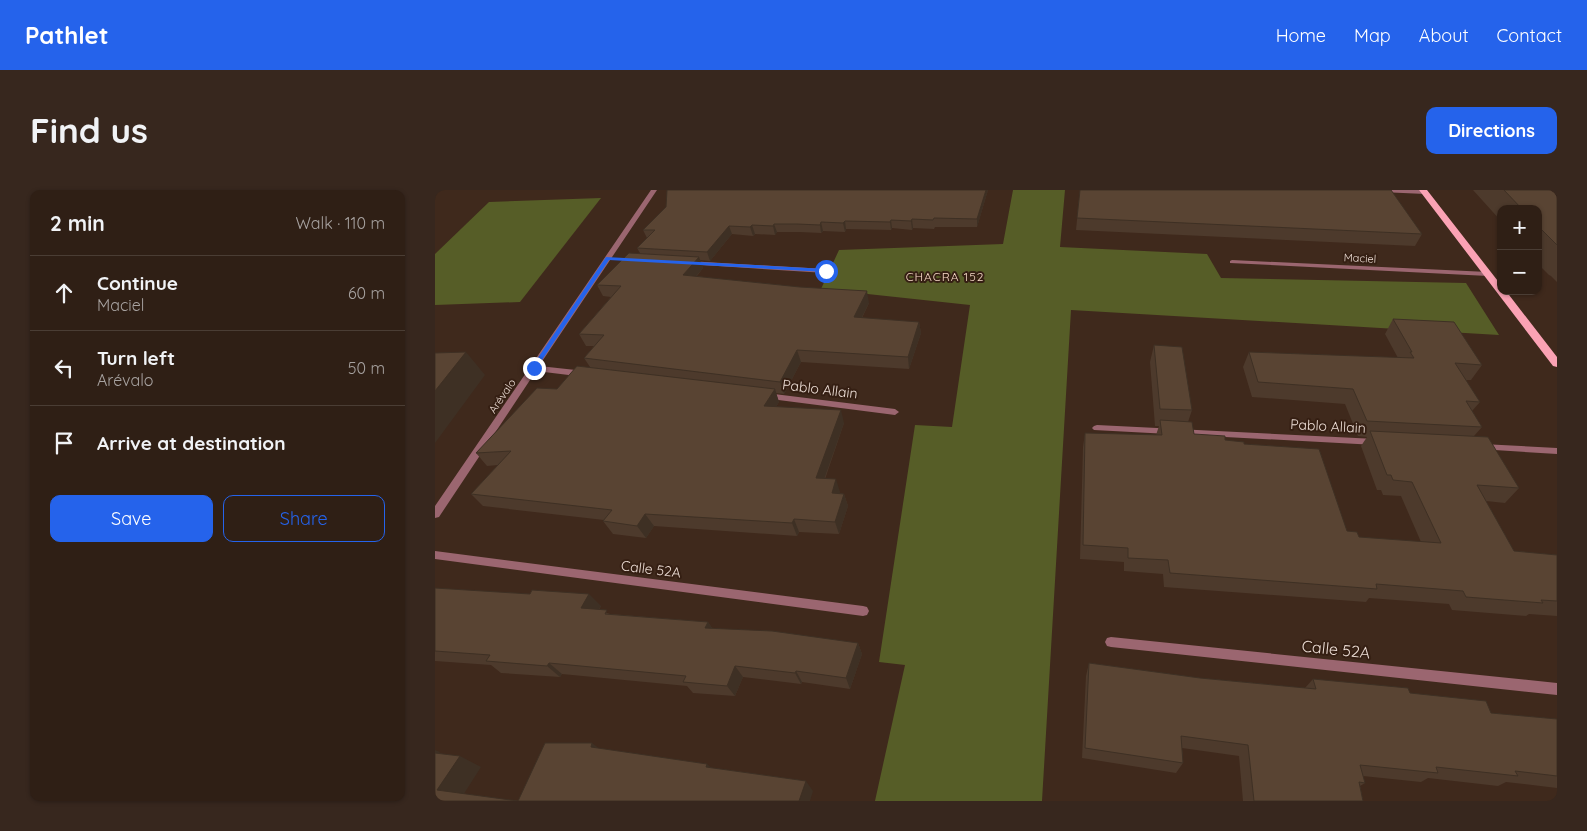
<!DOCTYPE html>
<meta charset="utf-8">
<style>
body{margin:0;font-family:Quicksand,sans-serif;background:#37271e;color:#f1f3f6}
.controls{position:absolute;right:15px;top:15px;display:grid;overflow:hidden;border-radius:10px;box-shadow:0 1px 4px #0004}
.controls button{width:45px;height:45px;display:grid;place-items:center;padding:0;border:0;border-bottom:1px solid #4a3d34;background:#2f1f15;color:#f1f3f6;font:25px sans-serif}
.stop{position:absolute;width:15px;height:15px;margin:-11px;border:4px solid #2563eb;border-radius:50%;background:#fff}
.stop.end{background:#2563eb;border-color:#fff;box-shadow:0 1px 5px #0008}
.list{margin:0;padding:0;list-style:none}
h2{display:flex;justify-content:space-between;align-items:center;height:65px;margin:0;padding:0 20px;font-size:21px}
h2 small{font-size:16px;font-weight:400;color:#a7a2a0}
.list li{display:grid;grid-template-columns:32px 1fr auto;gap:15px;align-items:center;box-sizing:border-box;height:75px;padding:0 20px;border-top:1px solid #4a3d34}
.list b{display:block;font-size:19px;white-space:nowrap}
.list p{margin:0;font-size:16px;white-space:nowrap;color:#a7a2a0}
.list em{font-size:16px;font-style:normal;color:#a7a2a0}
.actions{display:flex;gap:10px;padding:15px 20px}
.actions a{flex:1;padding:11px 0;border:1px solid #2563eb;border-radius:10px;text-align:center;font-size:18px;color:#2563eb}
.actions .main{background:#2563eb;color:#fff}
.icon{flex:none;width:28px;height:28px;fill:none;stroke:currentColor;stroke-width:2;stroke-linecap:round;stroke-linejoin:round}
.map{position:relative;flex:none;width:1122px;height:611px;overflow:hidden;border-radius:10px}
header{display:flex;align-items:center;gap:30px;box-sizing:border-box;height:70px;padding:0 25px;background:#2563eb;color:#fff}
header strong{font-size:24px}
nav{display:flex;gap:28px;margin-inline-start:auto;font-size:18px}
.intro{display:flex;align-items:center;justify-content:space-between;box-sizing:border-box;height:120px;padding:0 30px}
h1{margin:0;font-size:35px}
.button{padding:12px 22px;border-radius:10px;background:#2563eb;color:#fff;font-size:18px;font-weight:700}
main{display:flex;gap:30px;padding:0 30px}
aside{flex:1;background:#2f1f15;border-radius:10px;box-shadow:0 1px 4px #0004}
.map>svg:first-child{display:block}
.green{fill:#565d27}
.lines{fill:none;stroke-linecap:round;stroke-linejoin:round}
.minor{fill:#9b6670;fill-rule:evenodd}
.primary{fill:#faa2b4;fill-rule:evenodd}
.wall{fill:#4d3a2c}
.shaded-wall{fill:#3e3024}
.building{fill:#594433;stroke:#3e3024}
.route{fill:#2563eb}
.labels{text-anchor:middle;stroke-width:4;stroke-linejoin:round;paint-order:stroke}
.far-street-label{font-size:11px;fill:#edded6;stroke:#351f13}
.far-neighbourhood-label{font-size:12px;letter-spacing:1px;fill:#f6d8c7;stroke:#351f13}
.street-label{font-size:14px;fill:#edded6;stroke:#351f13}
.near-street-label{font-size:16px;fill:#edded6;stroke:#351f13}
</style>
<header>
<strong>Pathlet</strong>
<nav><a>Home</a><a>Map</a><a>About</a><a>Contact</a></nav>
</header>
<div class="intro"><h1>Find us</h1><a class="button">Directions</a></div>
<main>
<aside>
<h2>2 min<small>Walk · 110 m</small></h2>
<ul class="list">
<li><svg class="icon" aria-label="ahead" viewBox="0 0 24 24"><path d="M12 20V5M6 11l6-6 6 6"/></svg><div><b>Continue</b><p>Maciel</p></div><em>60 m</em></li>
<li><svg class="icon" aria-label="left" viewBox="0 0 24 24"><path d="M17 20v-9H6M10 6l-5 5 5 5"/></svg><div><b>Turn left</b><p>Arévalo</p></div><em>50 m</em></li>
<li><svg class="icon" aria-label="arrive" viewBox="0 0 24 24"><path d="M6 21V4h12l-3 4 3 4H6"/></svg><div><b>Arrive at destination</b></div></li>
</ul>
<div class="actions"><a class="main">Save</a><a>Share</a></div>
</aside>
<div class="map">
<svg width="1122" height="611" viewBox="0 0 1122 611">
<rect width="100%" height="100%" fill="#3f291c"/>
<g class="green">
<path d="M578,0H630L625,57L772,64L786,88L1031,93L1064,145L636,120L607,611H440L470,475L444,472L480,235L517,237L535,115L386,99L404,60L568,54Z"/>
<path d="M166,8L85,112L0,115V64L54,12Z"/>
</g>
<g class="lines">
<g class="minor">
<path d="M216,0H222L104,176L150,181L154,184L150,187L101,181L4,327L0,328V316Z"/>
<path d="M943,0H984L993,2L990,4L946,2Z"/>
<path d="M797,70L1053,82L1056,84L1053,86L795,73V71Z"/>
<path d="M253,71L391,79L394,81L391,83L251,74L250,73Z"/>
<path d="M331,203L460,219L464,222L460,225L328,208L327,206L328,204Z"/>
<path d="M662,235L941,249L946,252L941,255L659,240L657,238L659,236Z"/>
<path d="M1047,254L1122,258V264L1044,259L1042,257Z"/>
<path d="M0,361L428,416L432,417L434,421L432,425L428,426L0,369Z"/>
<path d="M676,447L1122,493V505L676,457L672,456L670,452L672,448Z"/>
</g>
<path class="primary" d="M984,0H992L1066,95V101H1071L1122,167V177L1118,176Z"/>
</g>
<g class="wall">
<path d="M553,0L542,37H500L499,39L478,38L477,40L457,38L456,40L411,39L410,42L388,41L386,43L365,42H342L340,45L320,44L318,46L297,44L275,71L265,70L268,78L262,86L434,113L427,128L484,132L486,143L474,179L366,172L349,204L341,203L344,212L341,217L409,233L390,289L405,302L404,303L409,304L413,316L404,344L364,342L362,346L219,336L211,348L178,344L168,331L169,330L48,316L36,304L63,275L52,276L41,263L122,199L155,177L149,168L159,156H151L144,144L176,107L168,106L162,95L205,63L202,58L212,48L208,40Z"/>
<path d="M645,0L987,44L980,56L641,40Z"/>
<path d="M1038,0H1122V92L1116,86L1114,85L1103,74V19H1066V31Z"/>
<path d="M958,129L1047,175L1036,190H1030L1045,212L1037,221L1047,237L1039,246L1084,298L1070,313L1051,311L1079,361L1122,365V426L1094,424L1091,426L1017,420L1014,414L934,408L931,412L729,397L728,384L689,381V372L645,369L648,257L650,243L721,245L724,236H720L715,172L719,155L757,220L753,232L759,244L809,254L912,341L924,347L986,352L966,306L948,305L946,300H942L926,256L932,247L923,246L910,214L817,207L808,177L814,162L963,168L950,144Z"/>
<path d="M0,398L166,416L164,420L175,424L273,432L277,438L423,453L427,464L415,499L367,492L366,494L308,487L300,506L258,503L252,496L127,484L125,487L66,483L56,475L0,471Z"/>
<path d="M654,473L765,488L870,498L878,489L975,503L1056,523L1122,529V598L1071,592L1063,596L993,588L986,592L928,586L930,593L925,596L928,611H808L804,566L747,558L748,573L741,583L647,568L651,486Z"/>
</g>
<g class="shaded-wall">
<path d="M551,0H553L542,37V29Z"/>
<path d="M477,29L478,38L477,40L476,31Z"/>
<path d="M456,30L457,38L456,40L455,32Z"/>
<path d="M410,31L411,39L410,42L408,33Z"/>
<path d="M386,32L388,41L386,43L385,35Z"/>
<path d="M339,34L342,42L340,45L338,36Z"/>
<path d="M317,35L320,44L318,46L315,37Z"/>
<path d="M294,36L297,44L275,71L272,62Z"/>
<path d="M264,67L268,78L253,96L248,85Z"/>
<path d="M432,101L434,113L421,139L419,127Z"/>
<path d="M484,132L486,143L474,179L473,167Z"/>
<path d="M362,160L366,172L349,204L345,192Z"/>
<path d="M31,162L50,185L0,253V201Z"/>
<path d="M340,199L344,212L334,229L329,216Z"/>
<path d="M406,220L409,233L385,301L381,288Z"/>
<path d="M401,289L405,302L401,315L397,303Z"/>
<path d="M409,304L413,316L404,344L400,332Z"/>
<path d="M210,324L219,336L211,348L202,336Z"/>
<path d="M359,329L364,342L362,346L357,333Z"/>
<path d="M154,404L166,416L157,430L146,418Z"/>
<path d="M273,432L281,444L270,438Z"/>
<path d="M423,453L427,464L415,499L411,488Z"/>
<path d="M114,473L127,484L125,487L112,476Z"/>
<path d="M300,476L308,487L300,506L292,496Z"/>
<path d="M361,481L367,492L366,494L360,483Z"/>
<path d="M157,553L173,565L156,557Z"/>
<path d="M0,560L5,562L0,569Z"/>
<path d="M25,566L46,577L25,610L2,600Z"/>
<path d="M272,574L284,584L271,577Z"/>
<path d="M371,591L378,601L375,611H364Z"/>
</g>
<g class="building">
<path d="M232,0H551L542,29L499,28L498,30L477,29L476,31L456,30L455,32L410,31L408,33L386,32L385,35L362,34H339L338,36L317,35L315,37L294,36L272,62L202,58L220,40H208L231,17Z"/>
<path d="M645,0H956L987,44L642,28Z"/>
<path d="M1069,0H1122V55L1103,36V19H1087Z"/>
<path d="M194,63L264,67L248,85L365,97L432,101L419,127L484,132L473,167L362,160L345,192L149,168L169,145L144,144L186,96L162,95Z"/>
<path d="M958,129L1019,132L1047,175L1020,173L1045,212L1031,211L1047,237L932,231L918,199L823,192L814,162L979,168L975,162H977Z"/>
<path d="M719,155L747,157L757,220L725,219Z"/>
<path d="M31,162L0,201V163Z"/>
<path d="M142,176L340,199L329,216L406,220L381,288L401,289L397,303L409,304L400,332L359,329L357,333L210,324L202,336L168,331L177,320L36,304L76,261L41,263L102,198L122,199Z"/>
<path d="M725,230L757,232L759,244L790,246V250L809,252V254L884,259L912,341L922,342L924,347L1006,353L977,292L958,290L956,285H952L935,241L1053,247L1084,298L1042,295L1079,361L1122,365V411L1106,410L1108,413L1031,407L1028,401L941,394L942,399L735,383L733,370L693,368V358L648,355L650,243L727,245Z"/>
<path d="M0,398L95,404L97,400L154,404L146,418L172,420L170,424L273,432L270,438L337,441L423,453L411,488L361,481L360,483L300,476L292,496L248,492L251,486L114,473L112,476L51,471L55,465L0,461Z"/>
<path d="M654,473L765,488L881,499L878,489L973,498L975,503L1051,511L1056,523L1122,529V586L1080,581L1083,586L1001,577L1003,583L925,575L930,593L924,592L928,611H819L813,555L746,546L748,573L650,558Z"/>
<path d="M110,553H157L156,557L272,574L271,577L371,591L364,611H0V563L25,566L2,600L83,611Z"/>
</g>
<path class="route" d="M171,67L391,79L394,81L391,82L174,70L101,179H97L96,178Z"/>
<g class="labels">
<g class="far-street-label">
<text transform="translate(925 68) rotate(3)" y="4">Maciel</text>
<text transform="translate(67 206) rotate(-56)" y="4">Arévalo</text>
</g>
<g class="far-neighbourhood-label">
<text x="510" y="91">CHACRA 152</text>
</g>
<g class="street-label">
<text transform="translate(385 199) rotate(7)" y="5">Pablo Allain</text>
<text transform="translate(893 236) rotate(3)" y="5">Pablo Allain</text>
<text transform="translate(216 379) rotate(7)" y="5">Calle 52A</text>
</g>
<g class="near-street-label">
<text transform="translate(901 459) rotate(6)" y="6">Calle 52A</text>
</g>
</g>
</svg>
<div class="controls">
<button>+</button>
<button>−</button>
</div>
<div class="stop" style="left:391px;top:81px"></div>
<div class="stop end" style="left:99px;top:178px"></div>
</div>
</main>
